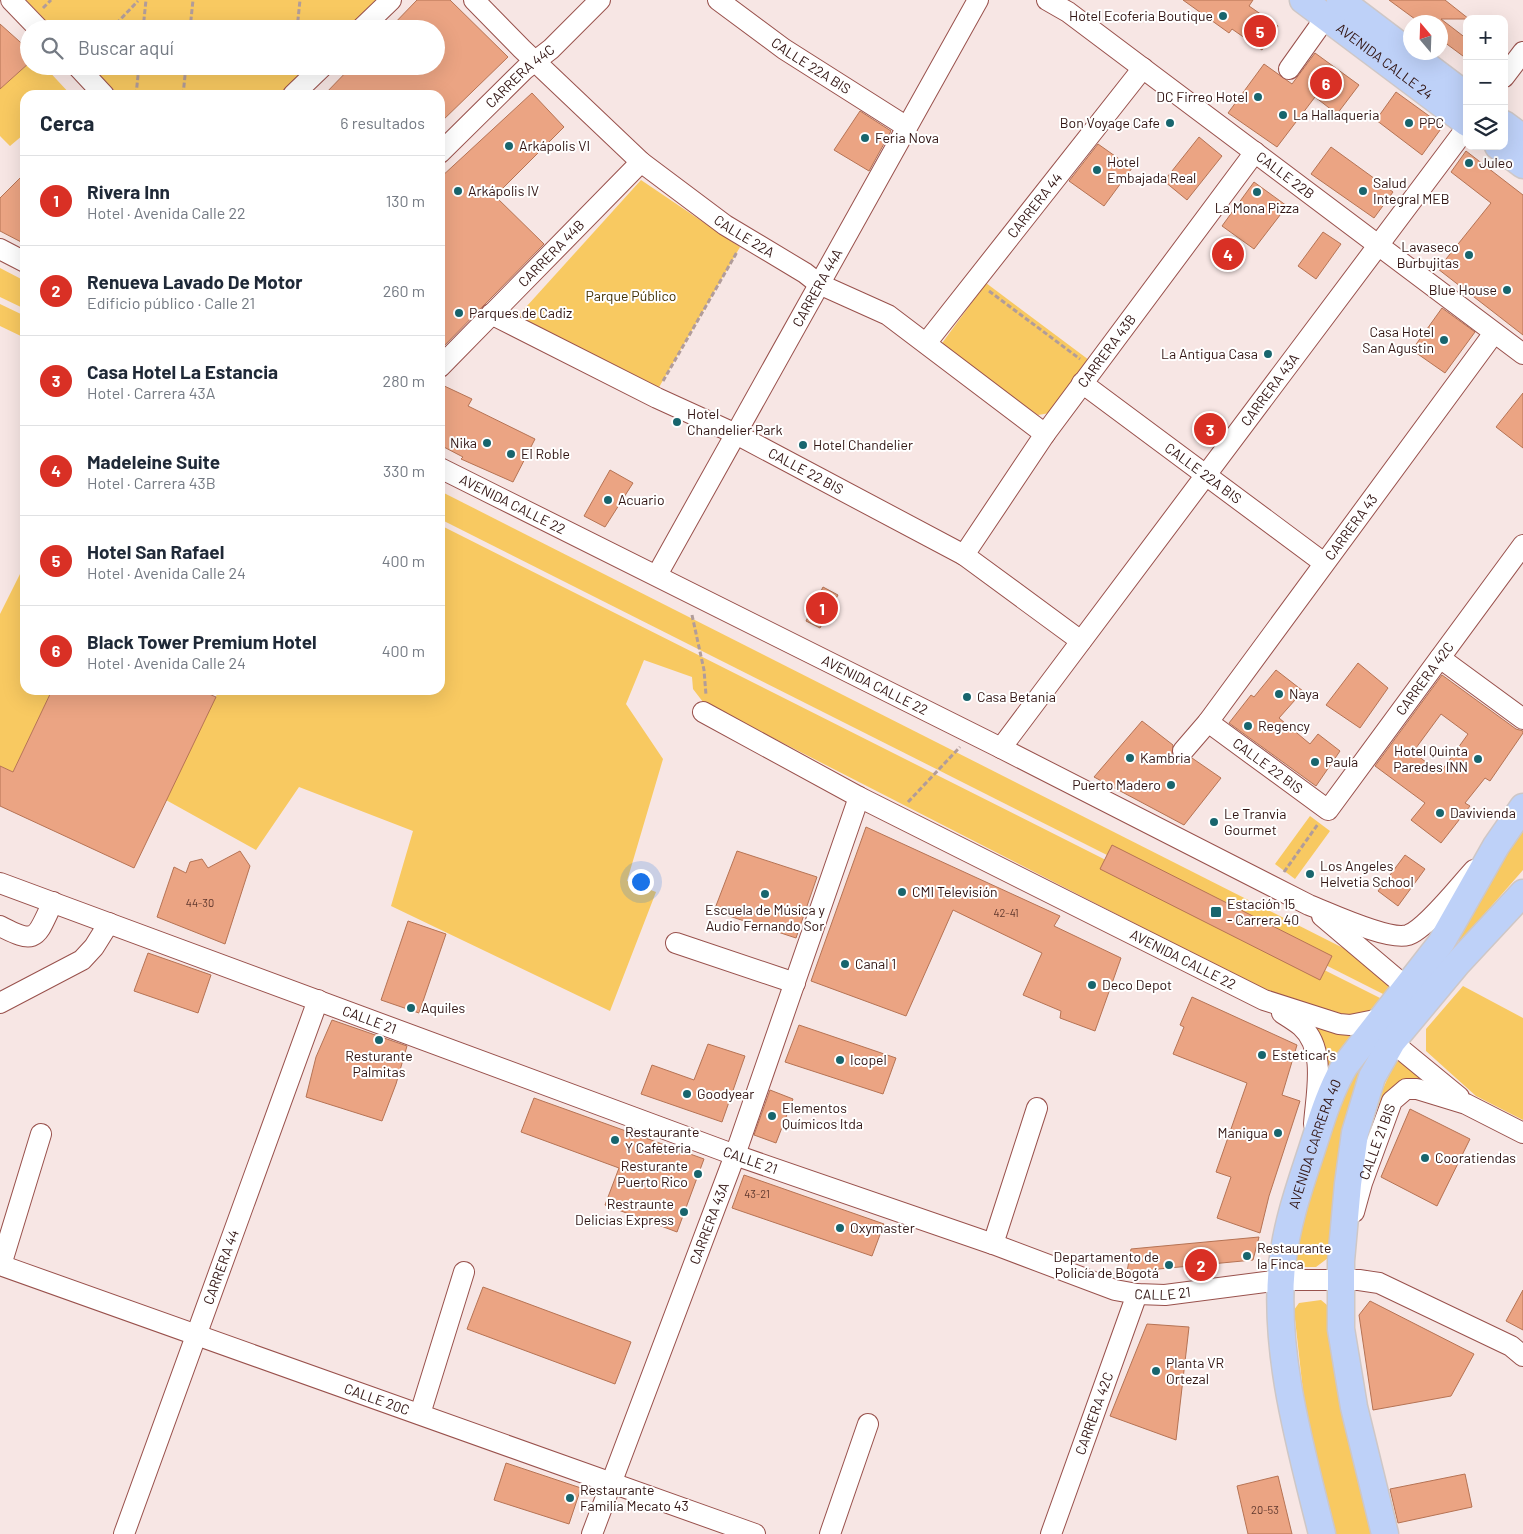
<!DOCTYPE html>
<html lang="es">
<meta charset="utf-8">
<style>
body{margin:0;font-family:Barlow,sans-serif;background:#f2f2f3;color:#1f2937}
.controls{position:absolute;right:15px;top:15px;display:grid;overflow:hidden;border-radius:10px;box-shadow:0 5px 20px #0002}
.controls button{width:45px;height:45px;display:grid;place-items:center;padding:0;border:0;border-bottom:1px solid #e0e1e3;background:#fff;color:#1f2937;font:25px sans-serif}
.compass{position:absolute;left:1403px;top:15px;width:45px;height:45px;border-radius:50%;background:#fff;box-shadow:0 5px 20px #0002;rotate:341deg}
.you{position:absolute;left:640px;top:881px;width:18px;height:18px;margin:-12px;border:4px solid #fff;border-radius:50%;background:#1a73e8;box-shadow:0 0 0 8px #1a73e833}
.badge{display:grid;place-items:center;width:32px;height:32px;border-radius:50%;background:#d93025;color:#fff;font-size:16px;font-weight:700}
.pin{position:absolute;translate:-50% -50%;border:2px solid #fff;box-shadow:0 1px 5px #0006}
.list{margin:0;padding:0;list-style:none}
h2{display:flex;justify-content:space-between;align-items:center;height:65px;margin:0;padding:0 20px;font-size:21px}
h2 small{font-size:16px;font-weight:400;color:#747a83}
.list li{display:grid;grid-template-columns:32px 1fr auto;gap:15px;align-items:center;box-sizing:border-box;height:90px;padding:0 20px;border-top:1px solid #e0e1e3}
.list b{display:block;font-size:19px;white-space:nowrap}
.list p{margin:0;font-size:16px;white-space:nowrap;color:#747a83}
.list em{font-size:16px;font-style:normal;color:#747a83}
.icon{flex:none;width:28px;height:28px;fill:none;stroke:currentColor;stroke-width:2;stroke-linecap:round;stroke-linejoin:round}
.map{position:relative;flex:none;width:1523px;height:1534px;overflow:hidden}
.search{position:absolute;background:#fff;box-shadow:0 5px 20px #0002;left:20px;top:20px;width:425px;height:55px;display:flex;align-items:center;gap:12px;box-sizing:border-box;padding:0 18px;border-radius:28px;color:#747a83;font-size:19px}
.panel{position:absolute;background:#fff;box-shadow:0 5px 20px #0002;left:20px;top:90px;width:425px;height:605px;border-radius:15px}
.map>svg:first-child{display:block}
.green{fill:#f8c961}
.building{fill:#eba483;stroke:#b67354;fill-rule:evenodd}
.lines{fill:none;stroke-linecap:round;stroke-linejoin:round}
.minor-casing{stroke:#99514c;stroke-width:22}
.major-casing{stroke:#cec7c6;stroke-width:29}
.path{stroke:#b19c9a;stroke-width:3;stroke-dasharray:5 2.5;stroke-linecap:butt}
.minor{stroke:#fff;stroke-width:20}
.major{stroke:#bed1f8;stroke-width:26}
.poi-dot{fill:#18656d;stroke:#fff;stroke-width:2}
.labels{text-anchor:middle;stroke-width:4;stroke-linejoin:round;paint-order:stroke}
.number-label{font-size:11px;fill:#60382e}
.poi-label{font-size:14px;fill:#311412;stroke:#fff;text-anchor:start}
.street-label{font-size:14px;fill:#311412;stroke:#fff}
.park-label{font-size:14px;fill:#433000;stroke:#fff}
</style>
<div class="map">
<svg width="1523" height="1534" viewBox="0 0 1523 1534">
<rect width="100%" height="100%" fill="#f7e6e4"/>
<g class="green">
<path d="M26,0H380L350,29H54Z"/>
<path d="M29,63V66H44L71,95H25V137L23,135L10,146L0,136V89Z"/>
<path d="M91,66H311L281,95H119Z"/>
<path d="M641,180L740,247L658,389L517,317Z"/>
<path d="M0,268L25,281V309L0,297Z"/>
<path d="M986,283L1089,360L1050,413L1038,415L940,346Z"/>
<path d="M0,304L25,316V338L0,326Z"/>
<path d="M440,491L1355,954L1388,976L1391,990L1387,996L440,519Z"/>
<path d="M440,525L1384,1000L1371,1018L1358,1022L1278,997L703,702L693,689L692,677L644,660L626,704L663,759L627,881L656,892L610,1011L391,906L413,831L299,787L256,850L166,800L219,690H440Z"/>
<path d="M25,564V690H52L13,772L0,766V614Z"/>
<path d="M1310,816L1330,831L1295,879L1275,864Z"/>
<path d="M1523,827V870L1460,942L1456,939L1479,896Z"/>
<path d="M1463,986L1523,1018V1120L1476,1096L1426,1051V1029Z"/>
<path d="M1305,1023L1359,1031L1327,1080Z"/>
<path d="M1387,1024L1328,1258L1316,1267H1304L1296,1260L1294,1254L1316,1165L1338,1101Z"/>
<path d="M1398,1061L1442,1093L1407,1086L1370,1146L1381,1093L1395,1062Z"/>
<path d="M1321,1300L1327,1305L1331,1345L1374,1534H1334L1306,1418L1294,1310L1299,1303Z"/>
</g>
<g class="building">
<path d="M417,0H450L508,57L440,123V95H324L352,66H436V29H389Z"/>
<path d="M1183,0H1253L1249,6L1278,26L1262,50L1232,29L1229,33Z"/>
<path d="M1389,0H1445L1469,19H1441L1467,39V59L1440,39V22H1419Z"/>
<path d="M0,24L29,50V63L0,89Z"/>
<path d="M1315,53L1359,85L1337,114L1315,97L1277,147L1228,113L1264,64L1292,84Z"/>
<path d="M1396,92L1443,126L1422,155L1376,120Z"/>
<path d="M532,93L564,127L495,196L544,244L440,350V178Z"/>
<path d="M860,111L891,131L869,171L834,150Z"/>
<path d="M1199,137L1222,156L1187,200L1164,181Z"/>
<path d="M1098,144L1132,168L1104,206L1069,181Z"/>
<path d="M1331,147L1393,192L1374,218L1311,174Z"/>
<path d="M1466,151L1523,195V335L1438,269L1491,203L1451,172Z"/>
<path d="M25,173V244L0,231V198Z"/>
<path d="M1254,182L1287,206L1254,249L1222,226Z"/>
<path d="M1323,232L1341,244L1316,279L1298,266Z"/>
<path d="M1442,308L1475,332L1445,373L1412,350Z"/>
<path d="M440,384L472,399L468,406L535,439L513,482L461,459L463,457L440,445Z"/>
<path d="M1523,393V448L1496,427Z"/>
<path d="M610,470L633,483L605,527L584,516Z"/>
<path d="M823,587L838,595L820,628L806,621Z"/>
<path d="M1358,663L1388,688L1360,728L1326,705Z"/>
<path d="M1276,670L1303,691L1279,718L1310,744L1318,734L1340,751L1316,786L1229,723L1251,695L1254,697Z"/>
<path d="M1442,675L1516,729L1523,731V733L1490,781L1485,778L1465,803L1470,806L1441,843L1411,820L1425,803L1375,766ZM1441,714L1468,734L1440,773L1413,752Z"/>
<path d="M52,690H200L216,697L134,868L0,806V766L13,772Z"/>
<path d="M1142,721L1173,745L1172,754L1176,760L1186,762L1192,758L1221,778L1184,825L1094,777Z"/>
<path d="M866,827L1060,916L1054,926L1121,958L1095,1031L1060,1018L1061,1011L1023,995L1042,953L953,910L906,1016L811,981Z"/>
<path d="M1112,845L1332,956L1320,980L1100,869Z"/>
<path d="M240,851L250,866L225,944L157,917L174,867L186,873L190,862L202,859L208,868Z"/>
<path d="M737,851L817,877L796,938L714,911Z"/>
<path d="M1405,855L1425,869L1398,906L1378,891Z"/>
<path d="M408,921L446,934L419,1013L381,1000Z"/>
<path d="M148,953L211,975L198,1013L134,991Z"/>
<path d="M1192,997L1297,1045L1282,1095L1300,1101L1269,1196L1260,1233L1217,1218L1231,1177L1216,1172L1247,1083L1173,1054L1184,1027L1180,1025Z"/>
<path d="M332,1020L407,1046L396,1084L382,1121L306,1097L316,1057Z"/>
<path d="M799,1025L896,1058L883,1094L785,1062Z"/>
<path d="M708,1044L745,1056L722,1122L641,1094L652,1065L694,1080Z"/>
<path d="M770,1090L793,1099L776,1143L754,1135Z"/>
<path d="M534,1098L704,1159L677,1232L605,1205L619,1168L521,1132Z"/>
<path d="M1410,1109L1470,1139L1437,1206L1381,1177Z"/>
<path d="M744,1175L884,1224L872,1256L732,1208Z"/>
<path d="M1259,1237L1253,1260L1127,1272L1131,1249Z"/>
<path d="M483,1287L631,1342L615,1384L467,1329Z"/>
<path d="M1523,1290V1330L1506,1321Z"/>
<path d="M1370,1301L1474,1354L1451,1396L1373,1410L1359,1315Z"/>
<path d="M1147,1324L1189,1327L1176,1440L1110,1416Z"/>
<path d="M506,1463L581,1488L569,1524L494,1500Z"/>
<path d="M1465,1474L1472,1507L1398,1523L1390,1489Z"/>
<path d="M1278,1476L1292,1534H1248L1237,1486Z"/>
</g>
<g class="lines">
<defs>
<g id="minor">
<path d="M11,0L39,29"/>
<path id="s1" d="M474,0L522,49L641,162L725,225L805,273L819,284L888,315L1045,434"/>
<path id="s2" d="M718,0L784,49L907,127"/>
<path id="s3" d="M1047,0L1068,12L1523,354"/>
<path d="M361,29L391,0"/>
<path d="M77,66L104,95"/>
<path d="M1289,69L1326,17"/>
<path d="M1504,77L1523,52"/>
<path d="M293,95L323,66"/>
<path id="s4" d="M440,153L525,69L551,49L600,0"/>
<path d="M0,249L25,262"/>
<path id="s5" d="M491,314L657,398L736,434L964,555L1081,641"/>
<path id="s6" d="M927,342L1143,68"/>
<path id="s7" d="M440,367L641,162"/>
<path id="s8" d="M1082,383L1324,563"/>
<path id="s9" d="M440,468L1001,748L1309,905C1330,913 1388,941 1408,935C1426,929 1460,885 1474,870"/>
<path id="s10" d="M964,555L1045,434L1255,152"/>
<path id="s11" d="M657,575L978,0"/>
<path d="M1440,658L1523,719"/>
<path id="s12" d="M703,712L859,797L1264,1000L1339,1024L1350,1025L1380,1019"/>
<path id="s13" d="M1208,722L1328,810L1523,545"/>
<path id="s14" d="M1001,748L1467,127"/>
<path id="s15" d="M1183,751L1208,722L1494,333"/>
<path id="s16" d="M0,883L735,1155L993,1244L1115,1290L1137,1294L1165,1295L1281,1280H1359L1379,1283L1511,1346L1523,1356"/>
<path d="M1322,916L1406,987"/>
<path d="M0,926C38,946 36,937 53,902"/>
<path d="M676,943L795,983"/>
<path d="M0,1003L82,960L94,947L109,923"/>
<path d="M1282,1013C1288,1017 1295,1021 1301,1026C1327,1049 1316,1094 1314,1124"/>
<path d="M1392,1042L1459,1097"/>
<path id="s17" d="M1354,1212L1362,1183L1392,1101L1406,1089H1417L1466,1104L1523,1133"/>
<path d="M993,1244L1037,1108"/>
<path id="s18" d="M0,1265L755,1534"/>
<path d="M1,1265L41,1134"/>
<path d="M420,1414L464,1272"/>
<path id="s19" d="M124,1534L318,1000"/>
<path id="s20" d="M592,1534L735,1155L859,797"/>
<path d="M830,1534L868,1424"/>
<path id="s21" d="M1051,1534L1137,1294"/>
</g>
<g id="major">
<path id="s22" d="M1303,0L1467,123"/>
<path d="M1340,0L1467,96"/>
<path d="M1504,124L1523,138"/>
<path d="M1498,146L1523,165"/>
<path id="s23" d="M1322,1534C1301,1449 1273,1354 1282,1265C1286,1227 1298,1191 1310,1155C1320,1125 1328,1095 1344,1067L1441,943L1496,846L1523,807"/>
<path d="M1385,1534L1354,1407L1341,1329V1261L1348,1184L1355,1133L1372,1077L1392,1042L1457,964L1523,893"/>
</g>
</defs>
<use href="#minor" class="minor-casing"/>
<use href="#major" class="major-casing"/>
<g class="path">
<path d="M43,8L51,0"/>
<path d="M111,29L138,1"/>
<path d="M143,29L146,0"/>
<path d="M190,29L193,0"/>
<path d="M297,29L300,0"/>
<path d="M136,95L139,66"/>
<path d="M183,95L186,66"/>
<path d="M989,291L1080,359"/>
<path d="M663,381L737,252"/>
<path d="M692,615L704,670L706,695"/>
<path d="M908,802L960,747"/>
<path d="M1284,872L1318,824"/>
</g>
<use href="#minor" class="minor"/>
<use href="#major" class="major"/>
</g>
<g class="poi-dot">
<circle cx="1223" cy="16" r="5"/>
<circle cx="1258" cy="97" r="5"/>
<circle cx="1283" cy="115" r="5"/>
<circle cx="1170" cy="123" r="5"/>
<circle cx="1409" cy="123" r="5"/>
<circle cx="865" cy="138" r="5"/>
<circle cx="509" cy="146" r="5"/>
<circle cx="1469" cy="163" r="5"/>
<circle cx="1097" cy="170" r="5"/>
<circle cx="458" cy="191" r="5"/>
<circle cx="1363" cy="191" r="5"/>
<circle cx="1257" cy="192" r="5"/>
<circle cx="1469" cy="255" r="5"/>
<circle cx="1507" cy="290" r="5"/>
<circle cx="459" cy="313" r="5"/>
<circle cx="1444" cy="340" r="5"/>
<circle cx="1268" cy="354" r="5"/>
<circle cx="677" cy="422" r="5"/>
<circle cx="487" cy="443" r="5"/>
<circle cx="803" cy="445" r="5"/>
<circle cx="511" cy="454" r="5"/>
<circle cx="608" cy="500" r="5"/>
<circle cx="1279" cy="694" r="5"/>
<circle cx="967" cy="697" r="5"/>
<circle cx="1248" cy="726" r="5"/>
<circle cx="1130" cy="758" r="5"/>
<circle cx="1478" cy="759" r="5"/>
<circle cx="1315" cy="762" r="5"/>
<circle cx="1171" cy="785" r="5"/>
<circle cx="1440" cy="813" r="5"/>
<circle cx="1214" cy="822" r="5"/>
<circle cx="1310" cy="874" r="5"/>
<circle cx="902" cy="892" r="5"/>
<circle cx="765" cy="894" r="5"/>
<rect x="1210" y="906" width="12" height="12" rx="2.5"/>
<circle cx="845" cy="964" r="5"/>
<circle cx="1092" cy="985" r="5"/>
<circle cx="411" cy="1008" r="5"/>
<circle cx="379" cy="1040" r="5"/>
<circle cx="1262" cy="1055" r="5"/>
<circle cx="840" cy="1060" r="5"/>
<circle cx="687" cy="1094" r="5"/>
<circle cx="772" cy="1116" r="5"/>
<circle cx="1278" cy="1133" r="5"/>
<circle cx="615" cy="1140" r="5"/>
<circle cx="1425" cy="1158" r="5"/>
<circle cx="698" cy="1174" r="5"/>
<circle cx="684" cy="1212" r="5"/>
<circle cx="840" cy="1228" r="5"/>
<circle cx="1247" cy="1256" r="5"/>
<circle cx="1169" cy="1265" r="5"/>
<circle cx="1156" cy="1371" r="5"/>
<circle cx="570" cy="1498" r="5"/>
</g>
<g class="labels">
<g class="number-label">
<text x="200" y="907">44-30</text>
<text x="1006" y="917">42-41</text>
<text x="757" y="1198">43-21</text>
<text x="1265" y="1514">20-53</text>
</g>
<g class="poi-label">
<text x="1213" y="21" text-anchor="end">Hotel Ecoferia Boutique</text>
<text x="1248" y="102" text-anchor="end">DC Firreo Hotel</text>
<text x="1293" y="120">La Hallaqueria</text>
<text x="1160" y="128" text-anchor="end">Bon Voyage Cafe</text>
<text x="1419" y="128">PPC</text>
<text x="875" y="143">Feria Nova</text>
<text x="519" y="151">Arkápolis VI</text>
<text x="1107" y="167">Hotel<tspan x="1107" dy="16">Embajada Real</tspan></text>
<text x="1479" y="168">Juleo</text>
<text x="1373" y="188">Salud<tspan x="1373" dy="16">Integral MEB</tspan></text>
<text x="468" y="196">Arkápolis IV</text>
<text x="1257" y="213" text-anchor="middle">La Mona Pizza</text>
<text x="1459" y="252" text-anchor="end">Lavaseco<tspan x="1459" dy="16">Burbujitas</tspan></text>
<text x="1497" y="295" text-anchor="end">Blue House</text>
<text x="469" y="318">Parques de Cadiz</text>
<text x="1434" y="337" text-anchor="end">Casa Hotel<tspan x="1434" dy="16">San Agustin</tspan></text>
<text x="1258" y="359" text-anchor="end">La Antigua Casa</text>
<text x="687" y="419">Hotel<tspan x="687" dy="16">Chandelier Park</tspan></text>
<text x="477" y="448" text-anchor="end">Nika</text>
<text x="813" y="450">Hotel Chandelier</text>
<text x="521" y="459">El Roble</text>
<text x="618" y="505">Acuario</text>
<text x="1289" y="699">Naya</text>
<text x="977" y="702">Casa Betania</text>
<text x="1258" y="731">Regency</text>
<text x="1468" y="756" text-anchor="end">Hotel Quinta<tspan x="1468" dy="16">Paredes INN</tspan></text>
<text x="1140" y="763">Kambria</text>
<text x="1325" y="767">Paula</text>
<text x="1161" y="790" text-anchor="end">Puerto Madero</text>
<text x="1450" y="818">Davivienda</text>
<text x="1224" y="819">Le Tranvia<tspan x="1224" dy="16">Gourmet</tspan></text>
<text x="1320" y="871">Los Angeles<tspan x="1320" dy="16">Helvetia School</tspan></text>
<text x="912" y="897">CMI Televisión</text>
<text x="1227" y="909">Estación 15<tspan x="1227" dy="16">- Carrera 40</tspan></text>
<text x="765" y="915" text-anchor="middle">Escuela de Música y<tspan x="765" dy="16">Audio Fernando Sor</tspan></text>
<text x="855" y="969">Canal 1</text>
<text x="1102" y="990">Deco Depot</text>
<text x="421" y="1013">Aquiles</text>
<text x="1272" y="1060">Esteticar's</text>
<text x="379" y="1061" text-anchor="middle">Resturante<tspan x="379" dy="16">Palmitas</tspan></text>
<text x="850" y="1065">Icopel</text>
<text x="697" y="1099">Goodyear</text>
<text x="782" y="1113">Elementos<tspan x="782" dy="16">Químicos ltda</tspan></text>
<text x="625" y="1137">Restaurante<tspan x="625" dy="16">Y Cafeteria</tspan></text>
<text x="1268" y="1138" text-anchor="end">Manigua</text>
<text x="1435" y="1163">Cooratiendas</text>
<text x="688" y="1171" text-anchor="end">Resturante<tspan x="688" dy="16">Puerto Rico</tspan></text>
<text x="674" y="1209" text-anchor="end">Restraunte<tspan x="674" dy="16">Delicias Express</tspan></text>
<text x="850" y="1233">Oxymaster</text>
<text x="1257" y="1253">Restaurante<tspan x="1257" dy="16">la Finca</tspan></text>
<text x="1159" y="1262" text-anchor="end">Departamento de<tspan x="1159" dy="16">Policía de Bogotá</tspan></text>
<text x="1166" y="1368">Planta VR<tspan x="1166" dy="16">Ortezal</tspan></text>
<text x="580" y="1495">Restaurante<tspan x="580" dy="16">Familia Mecato 43</tspan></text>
</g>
<g class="street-label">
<text dy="5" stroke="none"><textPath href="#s22" startOffset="102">AVENIDA CALLE 24</textPath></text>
<text dy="5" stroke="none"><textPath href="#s2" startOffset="114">CALLE 22A BIS</textPath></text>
<text dy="5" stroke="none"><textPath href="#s4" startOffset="111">CARRERA 44C</textPath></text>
<text dy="5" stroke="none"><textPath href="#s3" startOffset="296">CALLE 22B</textPath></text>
<text dy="5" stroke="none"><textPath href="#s6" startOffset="174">CARRERA 44</textPath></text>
<text dy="5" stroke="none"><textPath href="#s1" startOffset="360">CALLE 22A</textPath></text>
<text dy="5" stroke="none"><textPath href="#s7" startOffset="159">CARRERA 44B</textPath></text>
<text dy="5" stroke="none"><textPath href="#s11" startOffset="329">CARRERA 44A</textPath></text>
<text dy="5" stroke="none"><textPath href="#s10" startOffset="249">CARRERA 43B</textPath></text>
<text dy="5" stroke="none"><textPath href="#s14" startOffset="448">CARRERA 43A</textPath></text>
<text dy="5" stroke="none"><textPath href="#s5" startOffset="352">CALLE 22 BIS</textPath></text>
<text dy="5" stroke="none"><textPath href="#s8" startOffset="151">CALLE 22A BIS</textPath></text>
<text dy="5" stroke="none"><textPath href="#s9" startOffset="81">AVENIDA CALLE 22</textPath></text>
<text dy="5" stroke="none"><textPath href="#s15" startOffset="280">CARRERA 43</textPath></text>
<text dy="5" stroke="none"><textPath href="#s13" startOffset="312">CARRERA 42C</textPath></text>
<text dy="5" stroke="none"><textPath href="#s9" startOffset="486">AVENIDA CALLE 22</textPath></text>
<text dy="5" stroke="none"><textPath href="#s13" startOffset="74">CALLE 22 BIS</textPath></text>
<text dy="5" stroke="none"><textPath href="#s12" startOffset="540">AVENIDA CALLE 22</textPath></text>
<text dy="5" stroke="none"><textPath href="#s16" startOffset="394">CALLE 21</textPath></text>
<text dy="5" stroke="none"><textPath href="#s17" startOffset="74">CALLE 21 BIS</textPath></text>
<text dy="5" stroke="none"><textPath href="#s23" startOffset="399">AVENIDA CARRERA 40</textPath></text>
<text dy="5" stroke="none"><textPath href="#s16" startOffset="800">CALLE 21</textPath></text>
<text dy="5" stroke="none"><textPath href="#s20" startOffset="332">CARRERA 43A</textPath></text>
<text dy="5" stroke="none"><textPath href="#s19" startOffset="284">CARRERA 44</textPath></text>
<text dy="5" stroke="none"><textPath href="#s16" startOffset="1235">CALLE 21</textPath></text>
<text dy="5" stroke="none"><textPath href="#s18" startOffset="400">CALLE 20C</textPath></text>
<text dy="5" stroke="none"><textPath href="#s21" startOffset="128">CARRERA 42C</textPath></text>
</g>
<g class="park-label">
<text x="631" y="301">Parque Público</text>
</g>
</g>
</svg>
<div class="controls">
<button>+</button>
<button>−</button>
<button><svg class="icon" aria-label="layers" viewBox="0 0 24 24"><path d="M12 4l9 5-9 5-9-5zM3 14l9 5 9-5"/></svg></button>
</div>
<svg class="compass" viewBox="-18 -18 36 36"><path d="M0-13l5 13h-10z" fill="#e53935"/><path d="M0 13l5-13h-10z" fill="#747a83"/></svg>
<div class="you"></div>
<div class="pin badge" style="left:822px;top:608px">1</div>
<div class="pin badge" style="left:1201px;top:1265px">2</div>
<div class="pin badge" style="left:1210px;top:429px">3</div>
<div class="pin badge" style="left:1228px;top:254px">4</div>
<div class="pin badge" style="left:1260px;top:31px">5</div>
<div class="pin badge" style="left:1326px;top:83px">6</div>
<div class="search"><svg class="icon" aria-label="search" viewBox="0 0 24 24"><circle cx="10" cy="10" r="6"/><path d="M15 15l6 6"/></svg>Buscar aquí</div>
<section class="panel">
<h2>Cerca<small>6 resultados</small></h2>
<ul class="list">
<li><span class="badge">1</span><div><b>Rivera Inn</b><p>Hotel · Avenida Calle 22</p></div><em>130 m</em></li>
<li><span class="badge">2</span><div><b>Renueva Lavado De Motor</b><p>Edificio público · Calle 21</p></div><em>260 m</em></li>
<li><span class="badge">3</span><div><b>Casa Hotel La Estancia</b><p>Hotel · Carrera 43A</p></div><em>280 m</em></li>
<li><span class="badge">4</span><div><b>Madeleine Suite</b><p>Hotel · Carrera 43B</p></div><em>330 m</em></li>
<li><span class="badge">5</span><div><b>Hotel San Rafael</b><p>Hotel · Avenida Calle 24</p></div><em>400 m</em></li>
<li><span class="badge">6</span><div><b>Black Tower Premium Hotel</b><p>Hotel · Avenida Calle 24</p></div><em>400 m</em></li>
</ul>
</section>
</div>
